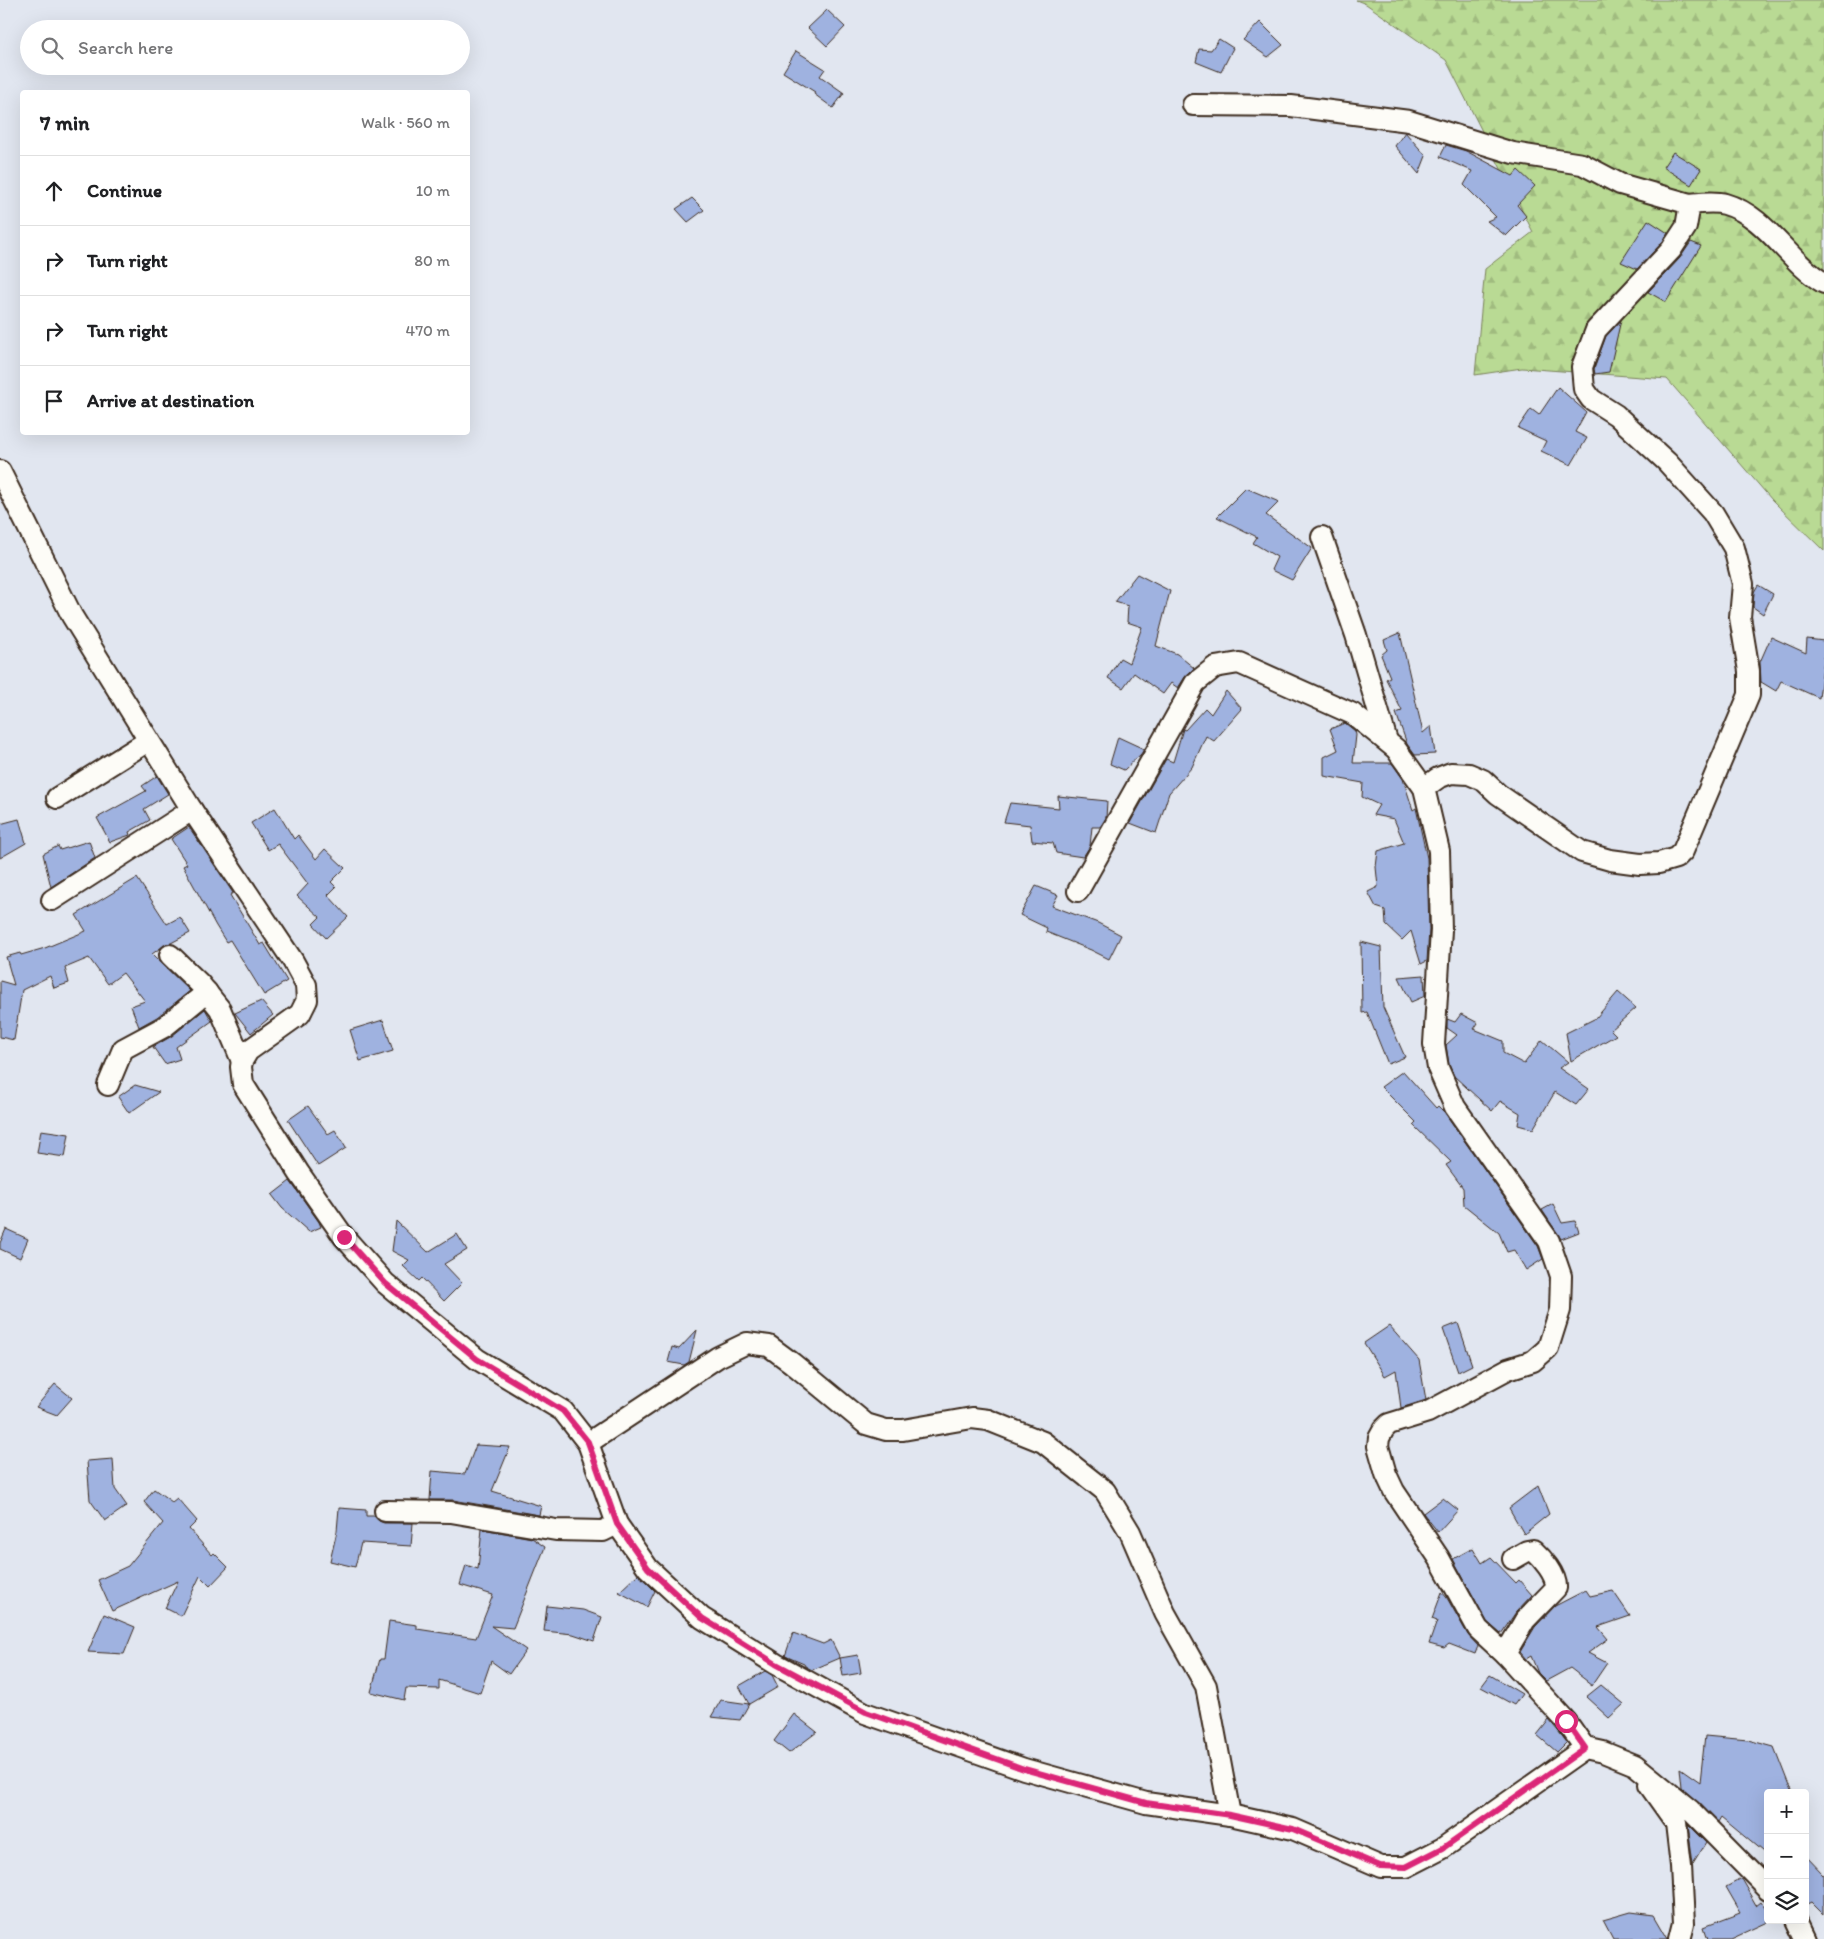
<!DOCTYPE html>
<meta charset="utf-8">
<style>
body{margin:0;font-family:Itim,sans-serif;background:#f2f2f2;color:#202124}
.controls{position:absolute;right:15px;bottom:15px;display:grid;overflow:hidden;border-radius:5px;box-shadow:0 5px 20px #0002}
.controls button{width:45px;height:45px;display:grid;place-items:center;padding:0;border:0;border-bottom:1px solid #e0e0e0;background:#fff;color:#202124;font:25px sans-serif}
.stop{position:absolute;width:15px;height:15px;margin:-11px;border:4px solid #db2777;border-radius:50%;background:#fff}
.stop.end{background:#db2777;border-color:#fff;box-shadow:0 1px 5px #0008}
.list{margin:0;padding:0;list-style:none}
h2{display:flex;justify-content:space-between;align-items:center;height:65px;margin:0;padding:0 20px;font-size:21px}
h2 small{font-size:16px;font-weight:400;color:#757577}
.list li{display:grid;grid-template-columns:32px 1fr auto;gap:15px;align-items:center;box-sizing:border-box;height:70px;padding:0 20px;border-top:1px solid #e0e0e0}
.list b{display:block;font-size:19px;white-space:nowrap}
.list em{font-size:16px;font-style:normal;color:#757577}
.icon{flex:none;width:28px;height:28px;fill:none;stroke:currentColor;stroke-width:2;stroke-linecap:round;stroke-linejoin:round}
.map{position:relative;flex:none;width:1824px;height:1939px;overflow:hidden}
.search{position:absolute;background:#fff;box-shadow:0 5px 20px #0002;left:20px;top:20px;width:450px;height:55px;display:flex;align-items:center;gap:12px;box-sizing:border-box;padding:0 18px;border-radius:28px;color:#757577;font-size:19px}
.panel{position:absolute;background:#fff;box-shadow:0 5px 20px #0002;left:20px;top:90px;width:450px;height:345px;border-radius:5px}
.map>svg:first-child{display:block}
.forest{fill:url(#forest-firs);stroke:#7a8259}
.building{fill:#9fb2e0;stroke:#3b2a1e}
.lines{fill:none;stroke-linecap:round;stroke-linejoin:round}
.minor-casing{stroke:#3b2a1e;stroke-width:24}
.minor{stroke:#fdfcf7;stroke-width:20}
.route{stroke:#db2777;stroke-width:6}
</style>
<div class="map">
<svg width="1824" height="1939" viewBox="0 0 1824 1939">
<defs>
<pattern id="forest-firs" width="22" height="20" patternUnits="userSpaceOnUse" patternTransform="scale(1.25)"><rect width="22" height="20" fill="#b9da94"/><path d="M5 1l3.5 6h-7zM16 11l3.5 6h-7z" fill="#a0bb7f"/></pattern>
</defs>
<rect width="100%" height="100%" fill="#e1e6f0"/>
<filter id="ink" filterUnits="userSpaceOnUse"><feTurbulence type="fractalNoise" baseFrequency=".02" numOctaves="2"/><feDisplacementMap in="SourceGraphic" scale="10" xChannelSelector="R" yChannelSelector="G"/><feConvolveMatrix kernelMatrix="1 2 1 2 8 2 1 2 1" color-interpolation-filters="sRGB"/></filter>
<g filter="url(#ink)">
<path class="forest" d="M1356,0H1824V551L1772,500L1667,379L1522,368L1475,375L1485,269L1533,232L1446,60L1366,4Z"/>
<g class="building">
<path d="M827,10L845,27L827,46L808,28Z"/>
<path d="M1260,22L1283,45L1268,57L1243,40Z"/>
<path d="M1219,39L1233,48L1221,72L1196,62L1199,49L1211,50Z"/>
<path d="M796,51L825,69L820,76L844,93L833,108L814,94L815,92L783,72Z"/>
<path d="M1405,132L1426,156L1419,174L1395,146Z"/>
<path d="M1446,145L1466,151L1513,176L1518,170L1535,186L1517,205L1526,216L1506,236L1487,221L1496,217L1464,185L1472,171L1440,157Z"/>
<path d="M1673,152L1701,169L1691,185L1663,167Z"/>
<path d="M692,198L704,210L688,222L676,209Z"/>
<path d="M1648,220L1668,233L1662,243L1637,269L1621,262Z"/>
<path d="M1691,242L1701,246L1666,302L1648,292L1680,258Z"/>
<path d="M1621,320L1609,372L1595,374L1594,369L1606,336Z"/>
<path d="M1558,387L1586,412L1575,432L1587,438L1571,465L1541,451L1546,441L1518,428L1531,409L1539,415Z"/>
<path d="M1246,488L1279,502L1266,515L1312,548L1292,580L1271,570L1277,557L1253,543L1257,537L1217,517Z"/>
<path d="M1137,574L1170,591L1156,646L1177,654L1194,668L1185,677L1178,688L1171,683L1163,694L1134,673L1123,688L1108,678L1120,658L1129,663L1142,627L1127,622L1128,606L1115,602Z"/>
<path d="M1758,585L1773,594L1763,614L1753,607L1754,592Z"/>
<path d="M1400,633L1423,733L1431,726L1435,754L1415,755L1407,744L1396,713L1402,711L1386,679L1390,677L1381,655L1387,650L1384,640Z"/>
<path d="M1771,637L1806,653L1807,639L1824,641V659L1819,698L1781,681L1776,691L1761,682L1760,662Z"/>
<path d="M1226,691L1242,709L1214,741L1206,736L1192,767L1169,793L1156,833L1130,823L1166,759L1173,762L1183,729L1185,730L1205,708L1211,714Z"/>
<path d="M1345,723L1355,731L1356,735L1353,763H1392L1403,779L1413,810L1416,808L1427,858L1429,930L1427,961L1421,964L1411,931L1402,940L1386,925L1385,910L1376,907L1368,892L1378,887L1376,867L1378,851L1404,843L1394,819L1373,815L1379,805L1362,797L1363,783L1324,776V757L1338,750L1330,729Z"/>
<path d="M1118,737L1144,749L1141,754L1124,770L1110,764Z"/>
<path d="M157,776L168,794L144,809L150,820L129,832L130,835L110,842L97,818L146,791L142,786Z"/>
<path d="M1058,796L1107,801L1106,818L1100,827H1092L1090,846L1083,857L1056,853L1053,843L1032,841L1030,825L1004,822L1010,803L1059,808Z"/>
<path d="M275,808L294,839L298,835L316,859L325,849L345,868L331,882L336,887L328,895L348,917L326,938L313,924L320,917L297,896L308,884L278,844L268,850L251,823Z"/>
<path d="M19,819L26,843L0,858V824Z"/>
<path d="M189,827L233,893L230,895L260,945L264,943L287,981L264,995L230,940L226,942L216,926L183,866L187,864L171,839Z"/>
<path d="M89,841L95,858L51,887L43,854L58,846L60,850Z"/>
<path d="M137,878L167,924L180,917L190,933L171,943L166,944L152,954L190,991L157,1017L139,1027L131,1006L145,1001L123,973L108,984L89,958L65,968L69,983L54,988L50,976L22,990L14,1040L0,1037V981L14,985L6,957L20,953L21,955L45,948L86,931L76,915Z"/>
<path d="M1036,886L1058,895L1052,906L1098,923L1121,935L1109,959L1091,950L1046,932L1047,928L1020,915Z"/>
<path d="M1361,942L1381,947L1383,1007L1405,1057L1388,1064L1367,1012L1362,1013Z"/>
<path d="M1424,975L1425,996L1411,1002L1399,977Z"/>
<path d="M1618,992L1636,1008L1611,1030L1616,1035L1571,1061L1566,1033L1596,1018Z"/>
<path d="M261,1001L273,1015L251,1033L235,1013Z"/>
<path d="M205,1009L212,1021L176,1047L180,1059L165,1064L153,1047L172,1036Z"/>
<path d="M1461,1014L1478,1023L1474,1029L1503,1041V1053L1524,1064L1542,1040L1568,1062L1559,1068L1589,1089L1576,1105L1555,1092L1533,1129L1518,1125L1520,1113L1500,1101L1492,1111L1454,1076L1449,1065L1446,1045L1457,1035L1447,1028V1019L1455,1022Z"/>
<path d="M383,1020L393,1051L360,1061L350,1030Z"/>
<path d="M1403,1071L1436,1108L1438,1106L1445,1113L1538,1246L1543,1259L1526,1270L1514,1250L1507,1252L1499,1233L1464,1205L1463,1188L1446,1165L1451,1162L1413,1125L1416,1122L1381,1087Z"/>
<path d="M135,1085L159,1092L129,1113L118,1097Z"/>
<path d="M308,1106L328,1134L335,1130L346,1148L318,1166L288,1120Z"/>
<path d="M41,1130L69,1134L65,1157L37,1153Z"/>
<path d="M290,1181L319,1222L321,1227L309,1232L282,1208L272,1195Z"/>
<path d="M1553,1204L1562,1223L1575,1221L1579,1232L1561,1239L1542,1210Z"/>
<path d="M396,1221L428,1252L457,1234L467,1250L444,1264L462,1283L444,1301L422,1278L419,1281L403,1266L409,1260L392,1251Z"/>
<path d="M6,1229L28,1239L20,1258L0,1249V1243Z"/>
<path d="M1458,1323L1472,1365L1458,1372L1443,1329Z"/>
<path d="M1389,1326L1419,1360L1426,1400L1401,1408L1396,1370L1385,1376L1364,1343Z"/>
<path d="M697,1330L689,1362L684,1365L668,1362L672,1347L679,1349Z"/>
<path d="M55,1384L72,1398L57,1415L36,1407Z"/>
<path d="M476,1445L510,1447L492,1491L541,1506L539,1515L453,1500H430L432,1471L465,1474Z"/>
<path d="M113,1459L115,1489L127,1506L105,1521L90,1500L87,1461Z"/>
<path d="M1538,1486L1549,1514L1524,1534L1509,1508Z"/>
<path d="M154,1489L172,1502L177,1498L197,1521L189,1529L212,1555L214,1553L228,1567L210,1586L200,1576L181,1616L165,1608L178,1581L112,1611L98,1580L128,1566L163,1523L144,1502Z"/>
<path d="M1443,1498L1458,1510L1438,1532L1423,1513Z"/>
<path d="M339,1508L366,1510V1516H375L379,1521L384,1523H413L411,1546L361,1543L355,1567L330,1561L337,1531Z"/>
<path d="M482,1529L532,1538L545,1547L513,1628L491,1626L526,1650L509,1674L491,1661L480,1693L439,1680V1689L406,1688L404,1700L371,1692L380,1659H384L389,1621L417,1625V1629L476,1638L493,1595L460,1585L466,1565L478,1569Z"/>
<path d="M1473,1548L1482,1563L1491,1557L1516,1583L1519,1580L1532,1595L1516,1612L1501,1634L1487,1622L1453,1559Z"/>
<path d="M638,1574L655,1591L647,1607L619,1592Z"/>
<path d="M1586,1590L1590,1596L1613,1591L1630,1616L1598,1627L1608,1639L1588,1653L1607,1663L1592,1685L1570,1668L1546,1681L1538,1673L1531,1656L1526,1659L1520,1652L1535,1627L1555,1606Z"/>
<path d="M1442,1592L1447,1598L1468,1635L1478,1646L1475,1654L1449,1644L1444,1648L1429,1644L1437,1621L1432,1619Z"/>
<path d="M547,1606L583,1610L602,1617L594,1641L573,1634L544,1631Z"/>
<path d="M104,1614L135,1627L124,1654L88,1652Z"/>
<path d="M793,1633L823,1644L831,1640L840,1658L812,1670L805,1666L804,1664L785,1656Z"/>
<path d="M858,1655L861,1673L843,1676L840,1658Z"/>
<path d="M765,1671L772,1675L778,1687L749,1704L739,1686Z"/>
<path d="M1490,1675L1522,1694L1514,1705L1481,1687Z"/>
<path d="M1601,1685L1624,1704L1609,1718L1586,1697Z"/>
<path d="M721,1700L749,1704L740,1720L711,1717Z"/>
<path d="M794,1714L817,1732L789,1753L774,1741Z"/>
<path d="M1549,1720L1567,1742L1557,1752L1537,1735Z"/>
<path d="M1705,1736L1748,1740L1774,1747L1792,1793H1768V1856L1721,1817L1718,1822L1682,1788L1680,1768L1700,1782Z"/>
<path d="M1688,1825L1706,1843L1693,1864Z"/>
<path d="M1805,1855L1824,1875V1915L1811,1902L1805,1905Z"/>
<path d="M1741,1879L1756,1905L1761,1901L1768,1911V1922L1731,1939H1708L1704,1927L1741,1913L1726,1887Z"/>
<path d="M1631,1912L1654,1915L1668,1939H1613L1603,1920Z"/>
</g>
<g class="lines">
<defs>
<g id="minor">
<path d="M1193,105L1291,106L1409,121L1513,153L1582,164L1620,184L1690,204"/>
<path d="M0,471L72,616L192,810L293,961L306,985L307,1000L300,1014L248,1051L242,1061L241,1067L243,1084L299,1173L344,1237L385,1283L477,1359L563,1411L588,1443L617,1524L648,1568L702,1618L776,1664L865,1713L1024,1769L1146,1803L1230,1815L1293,1829L1381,1867H1406L1443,1848L1585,1748L1603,1752L1635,1765L1690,1810L1768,1889"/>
<path d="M1322,537L1356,635L1387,741"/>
<path d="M1424,788L1438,778L1451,773L1469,774L1483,780L1498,794L1582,852L1610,860L1640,864L1659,863L1676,858L1683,851L1749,695V671L1740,617L1743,584L1734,548L1713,513L1667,462L1616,415L1591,399L1584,389L1582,367L1596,330L1671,250L1686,227L1690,204C1701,203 1714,201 1725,204C1767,216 1787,261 1824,283"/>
<path d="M57,798L148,741"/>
<path d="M1078,891L1195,683L1215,667L1239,663L1353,714L1396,749L1424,788L1439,851L1441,930L1434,1044L1438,1068L1455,1107L1549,1241L1561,1276L1560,1310L1548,1348L1533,1361L1508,1369L1428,1412L1389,1424L1384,1429L1379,1438L1378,1446L1386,1474L1394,1491L1439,1558L1478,1629L1505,1654L1566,1721L1585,1748"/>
<path d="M52,900L192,810"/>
<path d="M170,955L200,984L220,1009L242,1061"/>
<path d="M108,1085L123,1049L164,1027L207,992"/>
<path d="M588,1443L718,1357L747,1343L769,1346L792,1363L866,1424L886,1430H903L972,1418L988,1420L1043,1442L1105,1491L1130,1532L1165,1613L1206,1686L1230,1815"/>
<path d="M385,1511L451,1512L556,1530L603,1531L617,1524"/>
<path d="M1505,1654L1525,1620L1556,1588C1557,1575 1542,1558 1533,1550L1527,1551L1513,1559"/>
<path d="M1649,1785L1676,1823L1681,1866L1684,1923L1680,1939"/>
<path d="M1796,1920L1805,1939"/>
</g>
</defs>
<use href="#minor" class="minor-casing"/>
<use href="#minor" class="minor"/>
</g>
</g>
<g class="lines" filter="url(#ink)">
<path class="route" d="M344,1237L385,1283L477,1359L563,1411L588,1442L617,1524L648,1568L702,1618L776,1664L866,1712L1024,1769L1146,1803L1230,1815L1293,1829L1380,1866L1406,1867L1443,1848L1585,1748L1566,1721"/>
</g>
</svg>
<div class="controls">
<button>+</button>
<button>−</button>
<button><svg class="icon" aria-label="layers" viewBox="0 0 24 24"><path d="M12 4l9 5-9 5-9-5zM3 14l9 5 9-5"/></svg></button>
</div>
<div class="stop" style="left:1566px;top:1721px"></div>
<div class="stop end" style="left:344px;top:1237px"></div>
<div class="search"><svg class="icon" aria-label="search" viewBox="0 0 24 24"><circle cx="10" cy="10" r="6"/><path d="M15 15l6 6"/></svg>Search here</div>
<section class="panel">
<h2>7 min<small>Walk · 560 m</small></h2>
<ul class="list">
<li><svg class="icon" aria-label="ahead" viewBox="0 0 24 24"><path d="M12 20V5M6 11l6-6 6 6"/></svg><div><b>Continue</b></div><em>10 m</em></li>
<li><svg class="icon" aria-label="right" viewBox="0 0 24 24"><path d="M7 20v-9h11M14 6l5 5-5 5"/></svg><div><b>Turn right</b></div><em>80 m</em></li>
<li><svg class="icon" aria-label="right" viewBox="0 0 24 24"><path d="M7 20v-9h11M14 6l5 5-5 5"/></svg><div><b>Turn right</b></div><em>470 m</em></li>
<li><svg class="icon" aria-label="arrive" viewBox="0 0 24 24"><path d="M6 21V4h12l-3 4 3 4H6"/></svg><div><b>Arrive at destination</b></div></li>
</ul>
</section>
</div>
